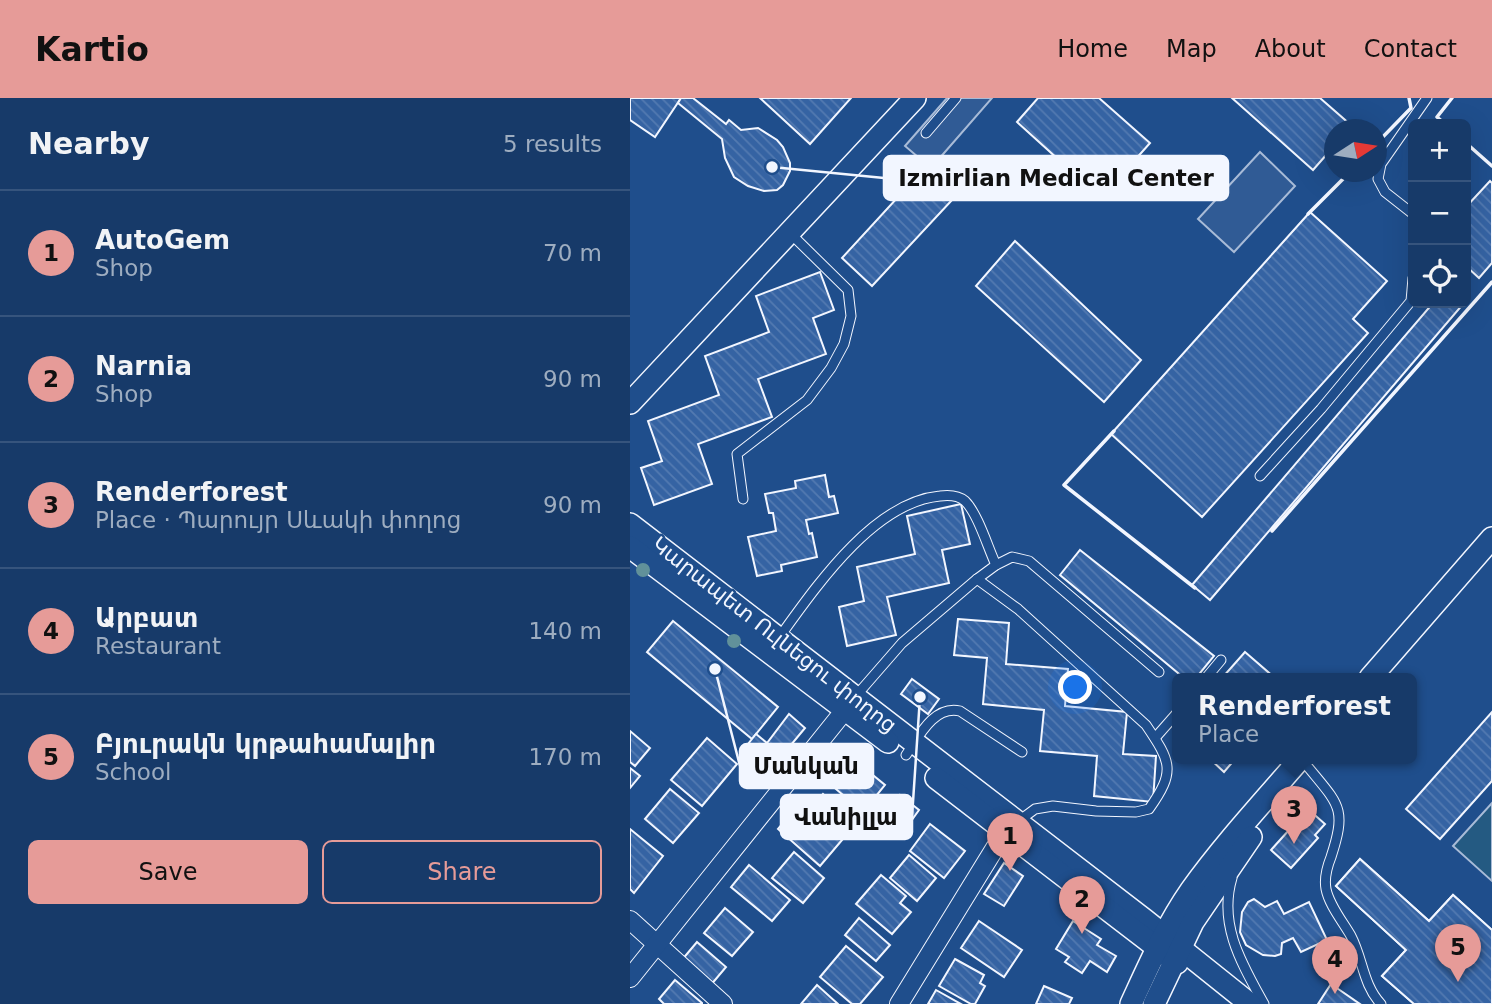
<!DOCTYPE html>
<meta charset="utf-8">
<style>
body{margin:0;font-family:"DejaVu Sans","Noto Sans Armenian",sans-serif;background:#20416f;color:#f1f3f6}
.controls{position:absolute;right:21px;top:21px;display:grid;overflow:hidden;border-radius:10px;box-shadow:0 7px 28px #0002}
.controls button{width:63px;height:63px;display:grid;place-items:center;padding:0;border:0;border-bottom:2px solid #36547d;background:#173a69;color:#f1f3f6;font:35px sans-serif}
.compass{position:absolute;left:694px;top:21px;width:63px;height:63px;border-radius:50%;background:#173a69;box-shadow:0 7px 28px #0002;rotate:78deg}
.you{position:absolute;left:446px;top:590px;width:24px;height:24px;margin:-18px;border:5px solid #fff;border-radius:50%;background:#1a73e8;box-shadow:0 0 0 10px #1a73e833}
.badge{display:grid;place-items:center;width:46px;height:46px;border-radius:50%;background:#e69b98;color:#111;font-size:23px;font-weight:700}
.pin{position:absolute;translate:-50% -58px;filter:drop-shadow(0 2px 4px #0008)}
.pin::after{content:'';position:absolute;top:37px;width:24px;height:21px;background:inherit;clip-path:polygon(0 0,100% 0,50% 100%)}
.popup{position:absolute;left:542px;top:575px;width:245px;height:91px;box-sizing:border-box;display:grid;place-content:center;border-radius:10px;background:#173a69;filter:drop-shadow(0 2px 5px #0005);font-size:23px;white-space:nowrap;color:#9eadc0}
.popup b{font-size:26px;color:#f1f3f6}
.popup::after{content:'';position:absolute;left:50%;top:100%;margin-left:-14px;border:14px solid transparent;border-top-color:#173a69}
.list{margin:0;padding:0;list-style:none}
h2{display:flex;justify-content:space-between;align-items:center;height:91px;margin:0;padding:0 28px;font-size:30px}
h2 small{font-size:23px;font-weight:400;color:#9eadc0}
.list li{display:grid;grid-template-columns:46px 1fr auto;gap:21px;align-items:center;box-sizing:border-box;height:126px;padding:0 28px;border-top:2px solid #36547d}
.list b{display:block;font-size:26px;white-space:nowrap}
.list p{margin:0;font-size:23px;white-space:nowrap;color:#9eadc0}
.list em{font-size:23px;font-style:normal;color:#9eadc0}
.actions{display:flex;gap:14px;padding:21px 28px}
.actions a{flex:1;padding:16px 0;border:2px solid #e69b98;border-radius:10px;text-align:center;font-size:24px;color:#e69b98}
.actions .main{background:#e69b98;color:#111}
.icon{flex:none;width:38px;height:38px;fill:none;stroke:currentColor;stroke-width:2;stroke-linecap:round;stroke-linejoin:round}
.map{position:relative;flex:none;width:862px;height:906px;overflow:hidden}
header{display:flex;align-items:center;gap:42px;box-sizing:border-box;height:98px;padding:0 35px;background:#e69b98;color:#111}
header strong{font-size:33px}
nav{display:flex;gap:38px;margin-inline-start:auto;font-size:24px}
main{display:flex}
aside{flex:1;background:#173a69}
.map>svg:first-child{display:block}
.grass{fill:#245a82;stroke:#a8bbd7;stroke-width:2}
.parking{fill:#305b95;stroke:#a8bbd7;stroke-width:2}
.building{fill:url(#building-back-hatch);stroke:#f2f6ff;stroke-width:2}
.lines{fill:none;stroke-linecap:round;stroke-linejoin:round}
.service-casing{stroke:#f2f6ff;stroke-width:11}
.minor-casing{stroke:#f2f6ff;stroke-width:20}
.tertiary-casing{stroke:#f2f6ff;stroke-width:24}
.service{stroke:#1f4e8c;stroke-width:9}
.minor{stroke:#1f4e8c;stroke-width:18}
.tertiary{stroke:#1f4e8c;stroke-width:21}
.wall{stroke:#f2f6ff;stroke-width:3.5}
.tree{fill:#61919a}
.labels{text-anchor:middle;stroke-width:5;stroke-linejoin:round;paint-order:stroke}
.street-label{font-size:21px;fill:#f2f6ff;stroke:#1f4e8c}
.leader{fill:none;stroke:#f2f6ff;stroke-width:2.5}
.callout-dot{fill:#f2f6ff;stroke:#1f4e8c;stroke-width:2.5}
.callout{fill:#f2f6ff;stroke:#f2f6ff;stroke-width:2.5}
.callout-label{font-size:23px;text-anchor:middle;font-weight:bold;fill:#111}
</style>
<header>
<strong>Kartio</strong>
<nav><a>Home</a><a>Map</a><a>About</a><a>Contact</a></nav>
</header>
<main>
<aside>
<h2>Nearby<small>5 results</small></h2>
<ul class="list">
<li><span class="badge">1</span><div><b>AutoGem</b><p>Shop</p></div><em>70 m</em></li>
<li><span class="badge">2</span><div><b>Narnia</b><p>Shop</p></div><em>90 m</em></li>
<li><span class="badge">3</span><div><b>Renderforest</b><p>Place · Պարույր Սևակի փողոց</p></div><em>90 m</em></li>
<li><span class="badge">4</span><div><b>Արբատ</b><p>Restaurant</p></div><em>140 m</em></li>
<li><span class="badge">5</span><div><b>Բյուրակն կրթահամալիր</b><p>School</p></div><em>170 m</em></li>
</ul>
<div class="actions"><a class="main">Save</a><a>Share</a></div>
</aside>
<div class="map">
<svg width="862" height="906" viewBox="0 0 862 906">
<defs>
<pattern id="building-back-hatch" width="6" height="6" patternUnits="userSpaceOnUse" patternTransform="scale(1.75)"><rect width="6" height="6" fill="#3563a3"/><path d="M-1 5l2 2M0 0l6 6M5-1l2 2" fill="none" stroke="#537ab1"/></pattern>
</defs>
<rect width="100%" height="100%" fill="#1f4e8c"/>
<path class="grass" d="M862,705V783L823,748Z"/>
<g class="parking">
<path d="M317,0H362L301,70L275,48Z"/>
<path d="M630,54L665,88L604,154L568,121Z"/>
</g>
<g class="building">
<path d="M0,0H51L25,39L0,22Z"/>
<path d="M51,0H63L96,26L99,22L111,32L128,30L147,42L153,49L160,65V73L153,87L147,92L134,93L118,88L104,79L95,60L92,41L48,5Z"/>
<path d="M130,0H221L180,46Z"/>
<path d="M408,0H469L520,45L471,100L387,24Z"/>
<path d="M602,0H690L722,28L719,32H704V48L683,72Z"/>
<path d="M291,74L322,102L242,188L212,160Z"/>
<path d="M860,83L862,85V165L849,180L836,168V109Z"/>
<path d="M680,114L757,183L723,221L738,235L572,419L481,336Z"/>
<path d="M385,143L511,262L474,304L346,188Z"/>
<path d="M190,174L204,212L183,220L196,256L128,281L142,319L68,346L82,386L24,407L11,370L32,363L18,323L89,297L75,258L139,234L126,198Z"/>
<path d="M803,205H834L580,502L562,487Z"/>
<path d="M195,377L199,399L204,398L208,415L176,422L179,436L182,435L187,459L151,467L152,473L127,478L118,439L146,433L143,415H139L135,396L166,390L165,383Z"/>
<path d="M331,406L340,446L312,452L319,485L257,499L266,537L217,548L209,509L234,503L227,469L285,456L277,418Z"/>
<path d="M450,452L584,558L566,580H554L430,477Z"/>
<path d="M328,521L379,525L376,566L438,571L435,608L497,614L493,656L526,658L523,704L464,698L467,658L410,653L414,612L353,606L357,560L324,557Z"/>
<path d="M43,523L148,609L122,641L17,554Z"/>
<path d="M615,554L645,580H592Z"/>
<path d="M282,581L309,601L298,616L271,596Z"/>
<path d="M862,614V683L810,741L776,711Z"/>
<path d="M159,616L175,630L150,660L154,663L138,680L110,656L126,636L137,645Z"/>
<path d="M0,633L20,650L5,668L0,664Z"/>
<path d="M77,640L107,666L72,708L41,682Z"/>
<path d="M222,660L255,687L233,714L200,686Z"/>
<path d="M579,660H606L594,674Z"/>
<path d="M0,670L10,678L0,690Z"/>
<path d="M40,691L69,715L43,745L15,721Z"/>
<path d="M193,696L212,713L202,726L182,709Z"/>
<path d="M270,697L289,712L269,740L253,728L250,732L239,724L246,715L253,721Z"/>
<path d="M170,705L212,742L190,768L148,731Z"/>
<path d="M678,711L695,726L685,737L688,740L661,770L641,752Z"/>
<path d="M300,726L335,753L314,780L280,753Z"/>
<path d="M0,731L33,758L4,795L0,791Z"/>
<path d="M164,754L194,780L173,805L142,780Z"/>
<path d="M279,757L306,780L287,803L260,780Z"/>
<path d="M730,761L799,823L823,797L862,832V881L806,831L784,857L839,906H784L752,878L776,852L706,788Z"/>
<path d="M730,761L799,823L823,797L862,832V906H784L752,878L776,852L706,788Z"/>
<path d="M374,765L393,778L374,808L354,796Z"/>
<path d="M119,767L160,802L142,823L101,789Z"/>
<path d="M251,777L276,798L270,805L281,814L262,836L226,806Z"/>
<path d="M624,801L635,809L647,803L654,816L679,804L697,842L671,854L663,840L652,845L651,856L645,858L633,857L616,847L610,834L612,814L618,804Z"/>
<path d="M95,810L123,834L102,858L74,835Z"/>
<path d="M229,820L260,847L246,863L215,837Z"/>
<path d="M349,823L392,852L374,879L331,850Z"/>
<path d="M443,823L471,841L467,847L486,858L477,874L460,863L452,875L435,864L439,859L426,851Z"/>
<path d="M67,844L96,869L80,888L51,863Z"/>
<path d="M216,848L253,879L230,906H222L190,879Z"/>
<path d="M325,861L354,877L350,885L355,888L345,906H341L309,888Z"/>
<path d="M45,882L72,905V906H34L29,901Z"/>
<path d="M701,886L730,906H688Z"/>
<path d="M187,887L208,906H171Z"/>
<path d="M414,888L442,900L439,906H406Z"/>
<path d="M306,892L331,906H298Z"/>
</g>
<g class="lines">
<defs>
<g id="service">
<path d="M296,35L326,0"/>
<path d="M783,116L755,94L748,81L751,66L797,0"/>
<path d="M630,378L691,311L781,203L783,180"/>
<path d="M113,401L107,356L177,302L201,270L214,246L221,218L218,192L160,135"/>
<path d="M347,481L388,511L516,627C541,664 546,673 519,711L506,714L466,713L423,708L405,711L386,725"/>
<path d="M148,541C185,490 243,404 310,398C318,397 328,397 335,403C348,416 358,450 366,467"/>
<path d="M576,580L591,562"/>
<path d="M225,599L272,545L347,481L366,467L382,459L399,463L529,574"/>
<path d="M525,640L547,615"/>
<path d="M276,657C289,638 304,607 330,613L392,654"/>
<path d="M678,669C709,707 717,710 701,759C697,769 694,780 696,791C699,807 713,824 721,838C733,861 733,887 751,906"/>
<path d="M602,780C588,827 612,866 634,906"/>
</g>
<g id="minor">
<path d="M0,822L93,906"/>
<path d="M0,880L215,612"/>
<path d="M269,906L365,750L377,736"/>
</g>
<g id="tertiary">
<path d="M0,305L285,0"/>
<path d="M0,426L515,822L620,906"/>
<path d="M0,449L258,644"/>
<path d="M740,580L862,440"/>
<path d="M306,680L547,865"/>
<path d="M501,906C519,867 536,828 561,792C594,746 633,704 671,660"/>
<path d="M524,906L563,824L621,739"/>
</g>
</defs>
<use href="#service" class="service-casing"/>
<use href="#minor" class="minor-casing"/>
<use href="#tertiary" class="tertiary-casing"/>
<use href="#service" class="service"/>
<use href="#minor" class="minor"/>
<use href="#tertiary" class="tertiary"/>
<g class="wall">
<path d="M815,26L807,19L822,0"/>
<path d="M836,45L862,68"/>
<path d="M746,46L781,10L779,0"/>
<path d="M678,116L720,74"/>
<path d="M484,333L434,387L565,490"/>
<path d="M642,433L862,184"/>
</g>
</g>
<g class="tree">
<circle cx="13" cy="472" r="7"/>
<circle cx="104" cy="543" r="7"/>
<circle cx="453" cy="807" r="7"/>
</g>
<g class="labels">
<g class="street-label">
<text transform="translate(144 537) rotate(38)" y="7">Կարապետ Ուլնեցու փողոց</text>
</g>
</g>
<path class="leader" d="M142 69L254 80M85 571L110 668M290 599L282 719"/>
<g class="callout-dot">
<circle cx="142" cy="69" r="7"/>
<circle cx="85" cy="571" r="7"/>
<circle cx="290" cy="599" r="7"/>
</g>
<g class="callout">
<rect x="254" y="58" width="344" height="44" rx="7"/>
<rect x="110" y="646" width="133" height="44" rx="7"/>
<rect x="151" y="697" width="131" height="44" rx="7"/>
</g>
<g class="callout-label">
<text x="426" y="88">Izmirlian Medical Center</text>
<text x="176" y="676">Մանկան</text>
<text x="216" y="727">Վանիլլա</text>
</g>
</svg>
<div class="controls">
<button>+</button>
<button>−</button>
<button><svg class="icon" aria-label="locate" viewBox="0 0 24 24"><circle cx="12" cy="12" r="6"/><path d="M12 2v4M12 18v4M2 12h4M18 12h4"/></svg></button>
</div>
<svg class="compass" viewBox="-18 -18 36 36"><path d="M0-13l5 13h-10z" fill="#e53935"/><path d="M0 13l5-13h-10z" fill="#9eadc0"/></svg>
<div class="you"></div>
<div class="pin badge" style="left:380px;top:773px">1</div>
<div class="pin badge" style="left:452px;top:836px">2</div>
<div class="pin badge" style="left:664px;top:746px">3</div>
<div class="popup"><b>Renderforest</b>Place</div>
<div class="pin badge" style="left:705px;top:896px">4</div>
<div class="pin badge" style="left:828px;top:884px">5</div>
</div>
</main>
